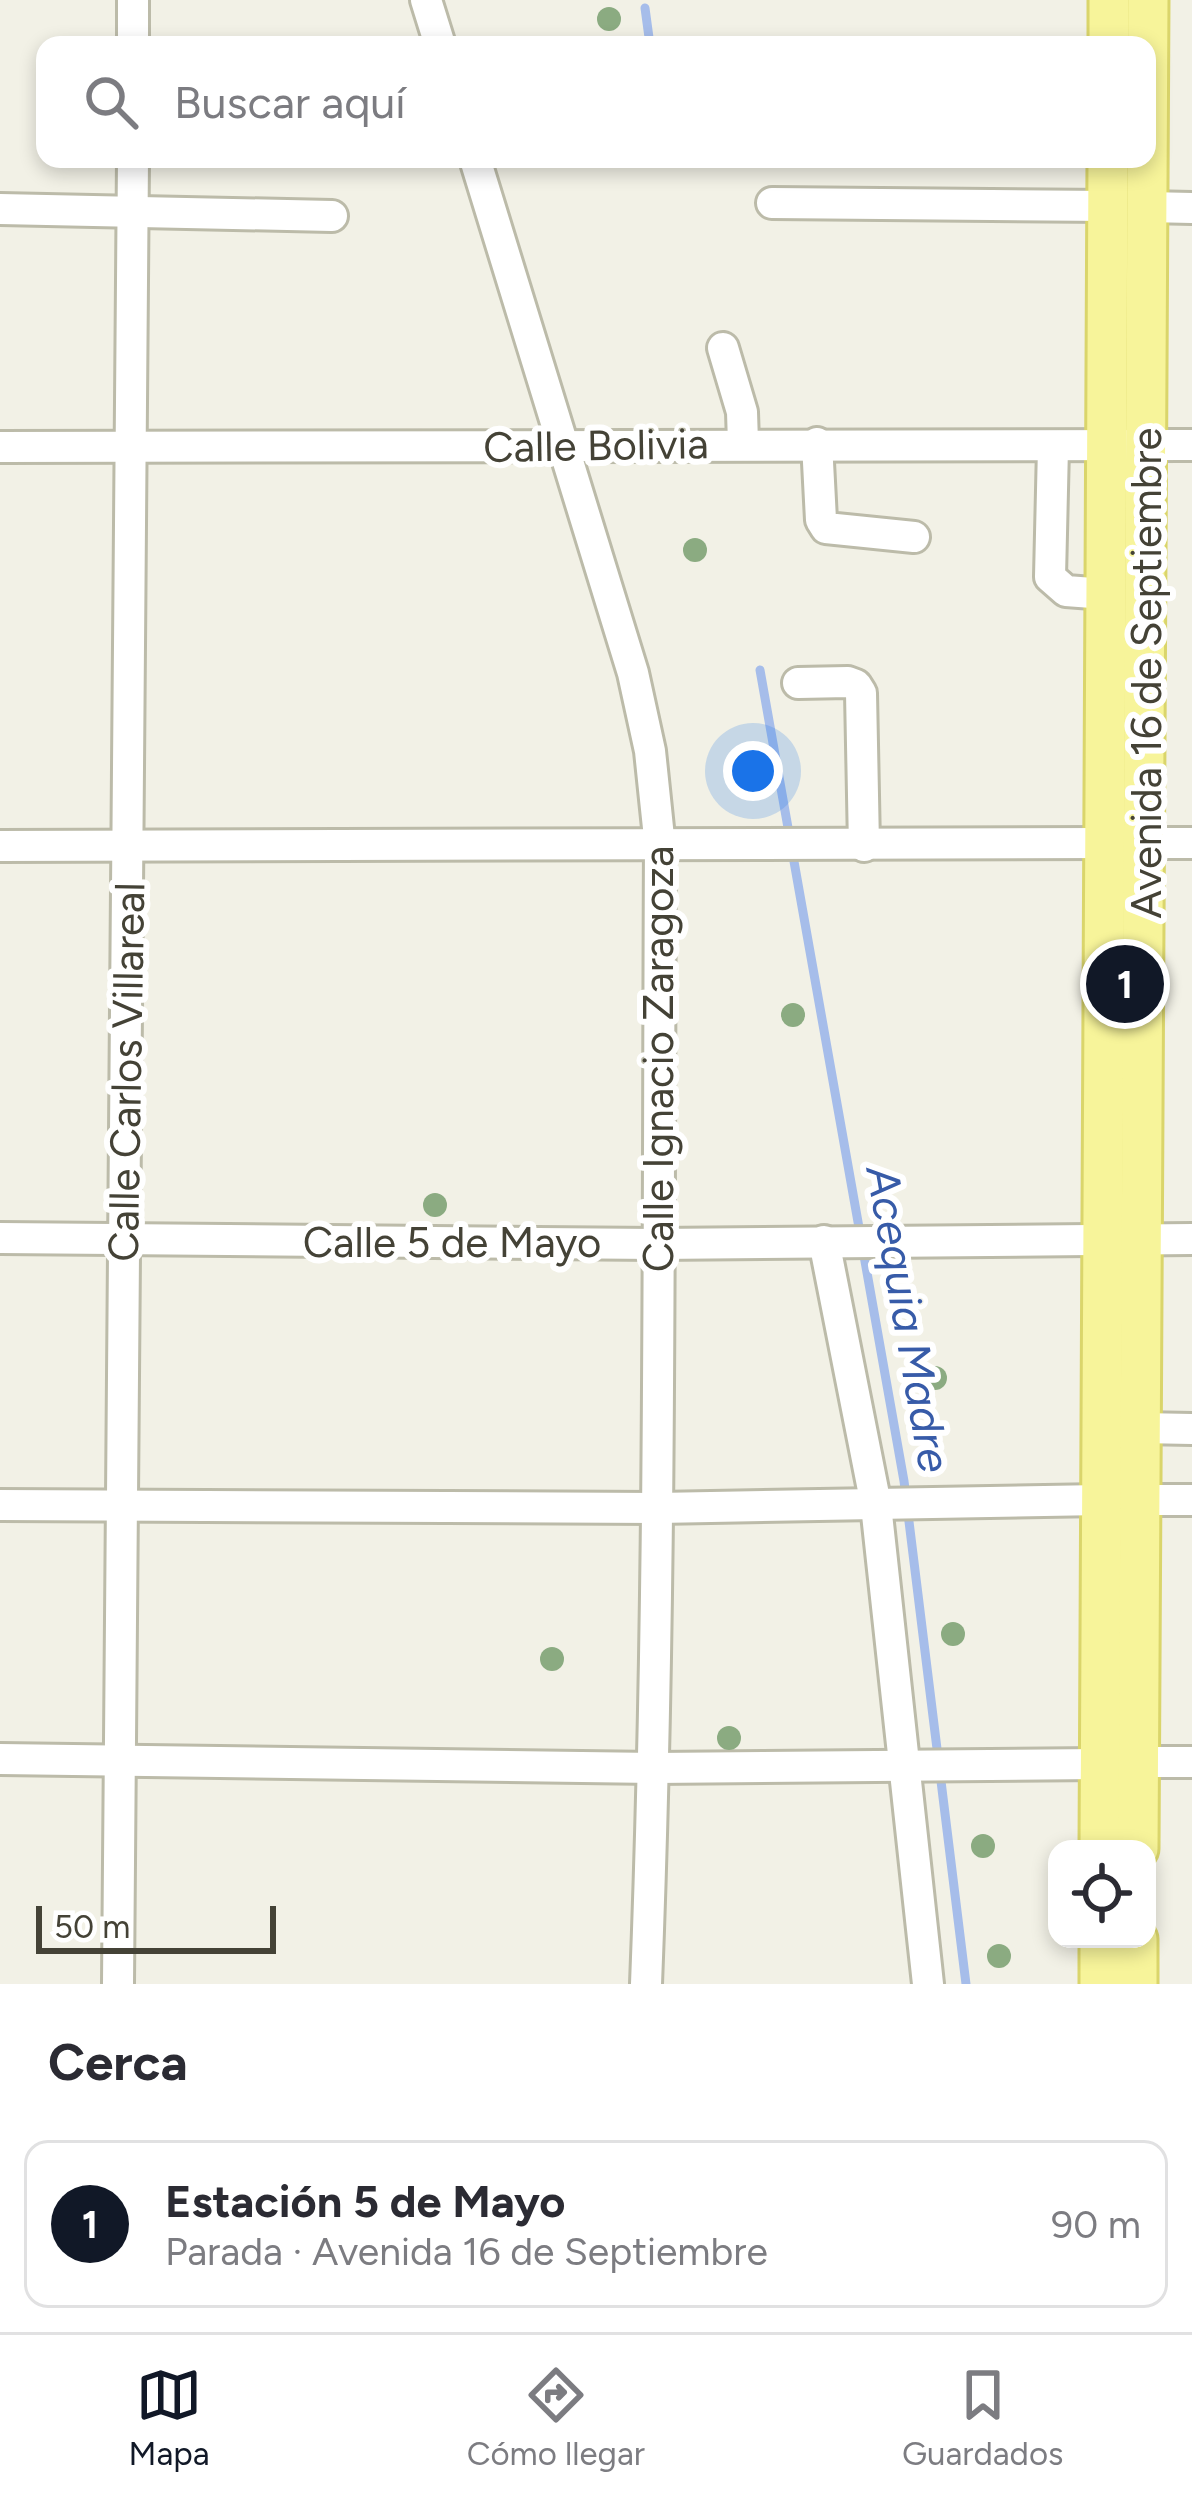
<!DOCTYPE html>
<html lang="es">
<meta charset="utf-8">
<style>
body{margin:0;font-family:Figtree,sans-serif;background:#f2f2f3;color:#2b2b33}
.controls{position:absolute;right:36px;bottom:36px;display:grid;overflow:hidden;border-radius:24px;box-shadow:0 6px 18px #0003}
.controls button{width:108px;height:108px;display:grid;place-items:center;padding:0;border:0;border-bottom:3px solid #e1e1e2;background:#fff;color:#2b2b33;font:60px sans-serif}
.scale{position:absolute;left:36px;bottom:30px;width:240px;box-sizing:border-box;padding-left:12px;border:6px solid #444236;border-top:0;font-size:33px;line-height:42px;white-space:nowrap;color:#444236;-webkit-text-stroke:9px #fff;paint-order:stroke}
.you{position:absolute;left:753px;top:771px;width:42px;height:42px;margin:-30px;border:9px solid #fff;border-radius:50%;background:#1a73e8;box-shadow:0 0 0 18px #1a73e833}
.badge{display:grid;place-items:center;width:78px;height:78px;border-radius:50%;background:#111827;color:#fff;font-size:39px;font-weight:700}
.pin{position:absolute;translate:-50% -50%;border:6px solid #fff;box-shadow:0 3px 12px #0006}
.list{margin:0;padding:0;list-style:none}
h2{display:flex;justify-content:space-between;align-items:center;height:156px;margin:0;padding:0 48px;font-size:51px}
h2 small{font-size:39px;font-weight:400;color:#7c7c81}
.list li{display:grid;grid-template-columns:78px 1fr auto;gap:36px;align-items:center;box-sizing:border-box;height:168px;margin:0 24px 24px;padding:0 24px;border:3px solid #e1e1e2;border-radius:24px}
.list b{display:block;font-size:45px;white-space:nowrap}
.list p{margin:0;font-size:39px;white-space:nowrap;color:#7c7c81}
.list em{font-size:39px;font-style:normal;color:#7c7c81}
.icon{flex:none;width:66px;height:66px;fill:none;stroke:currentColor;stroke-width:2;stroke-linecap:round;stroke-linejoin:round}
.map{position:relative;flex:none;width:1192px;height:1984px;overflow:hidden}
.search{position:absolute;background:#fff;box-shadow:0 6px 18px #0003;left:36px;right:36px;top:36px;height:132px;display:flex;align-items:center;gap:30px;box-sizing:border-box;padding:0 42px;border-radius:24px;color:#7c7c81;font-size:45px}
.sheet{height:348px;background:#fff}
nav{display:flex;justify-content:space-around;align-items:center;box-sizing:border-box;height:168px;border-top:3px solid #e1e1e2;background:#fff;font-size:33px;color:#7c7c81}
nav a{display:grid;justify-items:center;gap:6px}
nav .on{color:#111827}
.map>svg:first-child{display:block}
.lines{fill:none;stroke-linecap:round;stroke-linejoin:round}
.stream{stroke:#a6bdea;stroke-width:9}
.minor-casing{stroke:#bcbba9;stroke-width:36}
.major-casing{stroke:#dad56b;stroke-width:45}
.minor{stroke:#fff;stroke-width:30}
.major{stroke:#f7f49a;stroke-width:39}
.tree{fill:#8bab81}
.labels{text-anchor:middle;stroke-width:12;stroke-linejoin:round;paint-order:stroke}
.street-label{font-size:42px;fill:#444236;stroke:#fff}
.water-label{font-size:45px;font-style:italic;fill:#375ba8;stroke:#fff}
</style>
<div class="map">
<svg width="1192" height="1984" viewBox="0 0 1192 1984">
<rect width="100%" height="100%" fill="#f2f1e6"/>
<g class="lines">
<g class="stream">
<path d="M645,8L650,45"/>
<path d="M760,670L904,1481L966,1984"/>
</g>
<defs>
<g id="minor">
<path d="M426,0L440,45"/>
<path d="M133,45V0"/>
<path d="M475,159L633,673L650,751L660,847C658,1226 661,1605 646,1984"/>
<path d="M772,203L1108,206"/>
<path d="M1148,207L1192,208"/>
<path d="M0,209L332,216"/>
<path d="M723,348L742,412L743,443"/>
<path d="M817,443L821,520L826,528L914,537"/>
<path d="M0,447L1192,445"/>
<path d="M1053,447L1050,577L1066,591L1106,594"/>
<path d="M798,683L848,682L856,685L861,693L864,846"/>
<path d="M1145,843H1192"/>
<path d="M0,846L1104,843"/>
<path d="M0,1238L657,1244L1192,1239"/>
<path d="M824,1241L876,1505L928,1984"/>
<path d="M1141,1428L1192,1429"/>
<path d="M1141,1500H1192"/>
<path d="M0,1505L658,1508L1101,1500"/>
<path d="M0,1759L655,1768L1100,1764"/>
<path d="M1138,1762H1192"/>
<path d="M118,1984L133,159"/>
</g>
<g id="major">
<path d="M1109,45V0"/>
<path d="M1100,1849L1108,159"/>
<path d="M1138,1849L1148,0"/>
<path d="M1100,1984V1939"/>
<path d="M1137,1984V1939"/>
</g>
</defs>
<use href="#minor" class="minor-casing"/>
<use href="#major" class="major-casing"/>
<use href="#minor" class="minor"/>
<use href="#major" class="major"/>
</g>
<g class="tree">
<circle cx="609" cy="19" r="12"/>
<circle cx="695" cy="550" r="12"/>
<circle cx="793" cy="1015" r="12"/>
<circle cx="435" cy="1205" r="12"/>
<circle cx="935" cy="1378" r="12"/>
<circle cx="953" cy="1634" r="12"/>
<circle cx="552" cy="1659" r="12"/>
<circle cx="729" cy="1738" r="12"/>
<circle cx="983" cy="1846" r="12"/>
<circle cx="999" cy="1956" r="12"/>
</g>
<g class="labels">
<g class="street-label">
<text transform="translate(596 445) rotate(-1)" y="15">Calle Bolivia</text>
<text transform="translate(1146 673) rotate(-90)" y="15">Avenida 16 de Septiembre</text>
<text transform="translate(658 1059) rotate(-90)" y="15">Calle Ignacio Zaragoza</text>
<text transform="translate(126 1072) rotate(-89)" y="15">Calle Carlos Villareal</text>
<text x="452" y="1257">Calle 5 de Mayo</text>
</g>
<g class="water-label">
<text transform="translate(909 1319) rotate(80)" y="16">Acequia Madre</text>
</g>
</g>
</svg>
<div class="controls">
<button><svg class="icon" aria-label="locate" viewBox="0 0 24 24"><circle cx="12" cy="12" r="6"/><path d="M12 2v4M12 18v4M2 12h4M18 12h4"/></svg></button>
</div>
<div class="scale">50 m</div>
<div class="you"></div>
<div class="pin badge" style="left:1125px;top:984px">1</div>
<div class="search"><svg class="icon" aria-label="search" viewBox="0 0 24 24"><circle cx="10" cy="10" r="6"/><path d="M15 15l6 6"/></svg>Buscar aquí</div>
</div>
<section class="sheet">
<h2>Cerca<small></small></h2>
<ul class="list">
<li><span class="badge">1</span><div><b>Estación 5 de Mayo</b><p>Parada · Avenida 16 de Septiembre</p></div><em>90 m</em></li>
</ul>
</section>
<nav>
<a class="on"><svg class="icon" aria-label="map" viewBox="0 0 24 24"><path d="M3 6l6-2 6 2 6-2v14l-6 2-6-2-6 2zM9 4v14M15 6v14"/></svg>Mapa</a>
<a><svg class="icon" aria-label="directions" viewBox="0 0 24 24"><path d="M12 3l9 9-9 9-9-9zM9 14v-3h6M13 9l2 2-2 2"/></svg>Cómo llegar</a>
<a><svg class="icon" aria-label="saved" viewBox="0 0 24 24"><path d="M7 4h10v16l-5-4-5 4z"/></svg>Guardados</a>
</nav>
